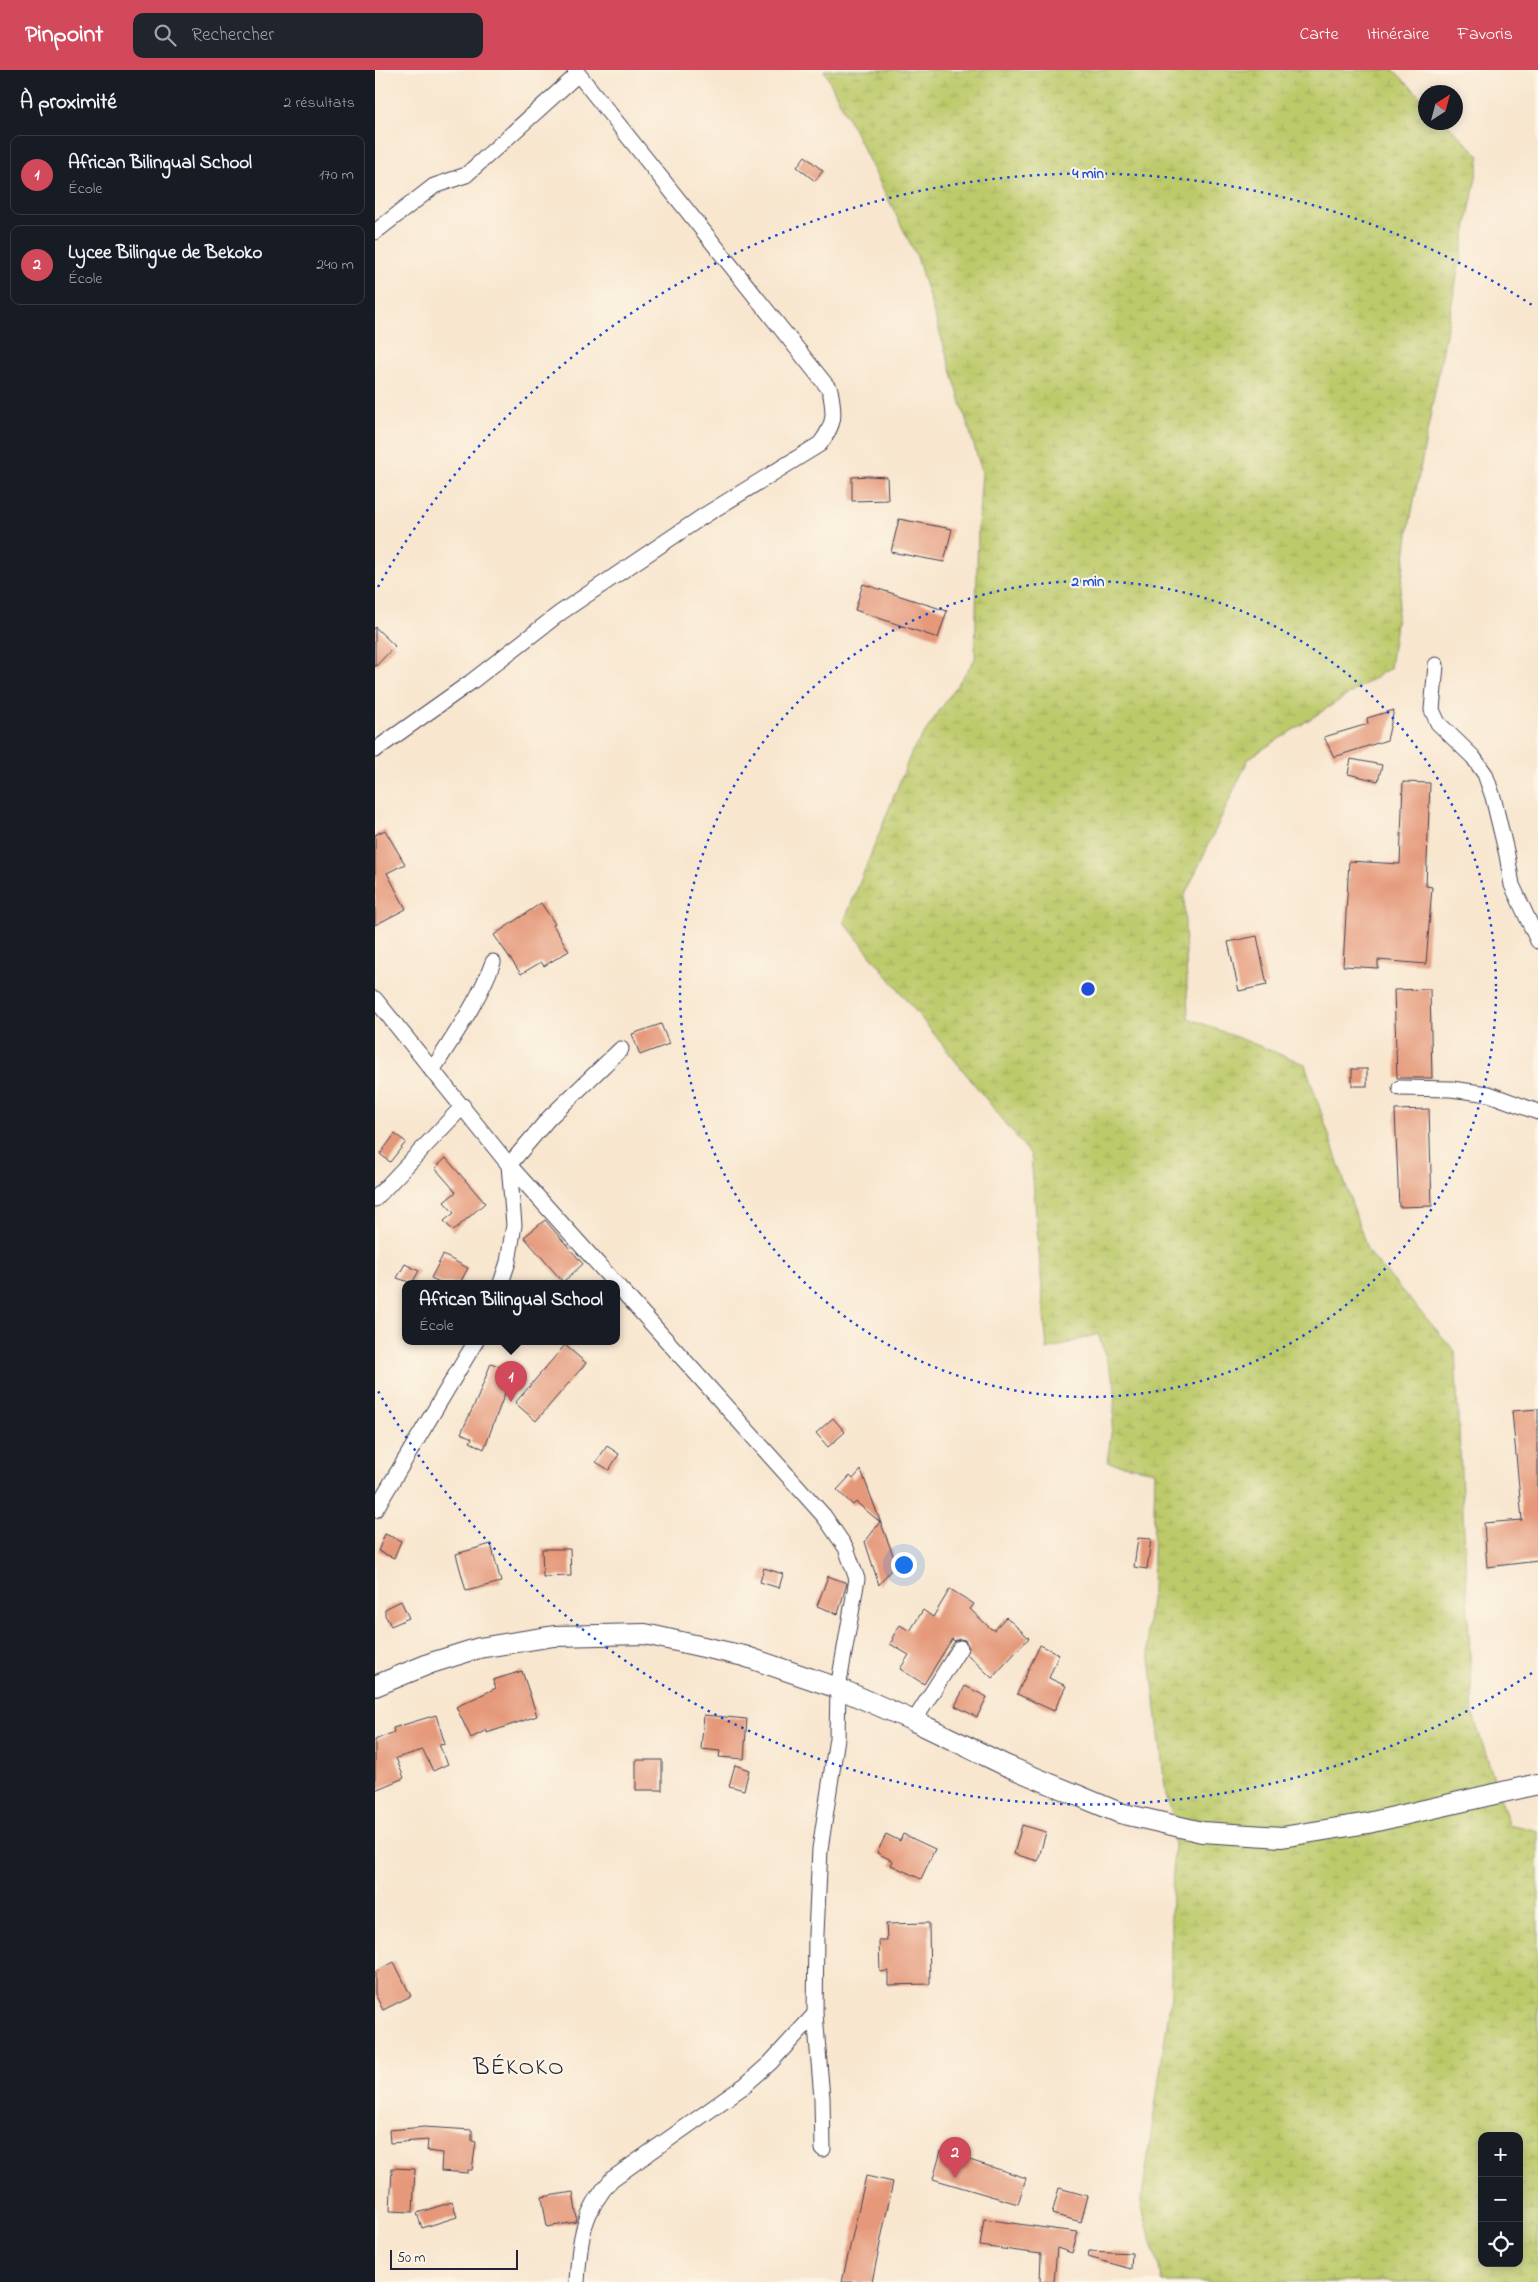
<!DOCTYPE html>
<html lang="fr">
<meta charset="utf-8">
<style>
body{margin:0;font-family:"Indie Flower",sans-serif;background:#20242c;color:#f1f3f6}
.controls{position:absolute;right:15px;bottom:15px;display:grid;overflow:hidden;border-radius:10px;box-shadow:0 2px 12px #0003}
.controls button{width:45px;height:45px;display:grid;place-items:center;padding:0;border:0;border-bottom:1px solid #363941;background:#171b24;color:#f1f3f6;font:25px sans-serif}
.compass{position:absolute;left:1043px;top:15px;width:45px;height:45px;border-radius:50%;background:#171b24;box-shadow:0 2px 12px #0003;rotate:36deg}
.scale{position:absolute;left:15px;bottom:12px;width:128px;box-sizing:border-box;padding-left:5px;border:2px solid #22223b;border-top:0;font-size:14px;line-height:18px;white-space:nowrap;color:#22223b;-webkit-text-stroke:4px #fcf5e5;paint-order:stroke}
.you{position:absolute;left:528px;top:1494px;width:18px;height:18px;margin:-12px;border:4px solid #fff;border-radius:50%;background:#1a73e8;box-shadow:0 0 0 8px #1a73e833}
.badge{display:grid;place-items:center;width:32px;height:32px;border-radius:50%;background:#d1495b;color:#fff;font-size:16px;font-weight:700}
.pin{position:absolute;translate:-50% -41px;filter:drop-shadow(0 1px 2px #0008)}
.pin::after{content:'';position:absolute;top:26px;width:18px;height:15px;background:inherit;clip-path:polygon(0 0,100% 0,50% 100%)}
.popup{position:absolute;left:27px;top:1210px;width:218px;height:65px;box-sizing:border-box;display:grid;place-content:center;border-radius:10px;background:#171b24;filter:drop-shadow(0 1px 4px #0005);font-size:16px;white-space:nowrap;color:#9ea1a6}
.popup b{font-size:19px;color:#f1f3f6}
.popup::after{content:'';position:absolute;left:50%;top:100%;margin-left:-10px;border:10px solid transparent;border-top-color:#171b24}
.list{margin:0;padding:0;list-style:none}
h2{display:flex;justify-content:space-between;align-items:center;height:65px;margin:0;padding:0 20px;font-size:21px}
h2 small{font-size:16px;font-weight:400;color:#9ea1a6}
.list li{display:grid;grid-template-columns:32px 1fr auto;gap:15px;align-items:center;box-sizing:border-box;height:80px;margin:0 10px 10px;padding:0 10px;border:1px solid #363941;border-radius:10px}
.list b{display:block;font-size:19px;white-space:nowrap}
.list p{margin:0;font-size:16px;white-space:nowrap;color:#9ea1a6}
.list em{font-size:16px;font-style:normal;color:#9ea1a6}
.icon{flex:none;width:28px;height:28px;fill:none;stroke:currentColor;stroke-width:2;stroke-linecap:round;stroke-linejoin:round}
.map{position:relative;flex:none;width:1163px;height:2212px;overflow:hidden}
header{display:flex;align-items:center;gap:30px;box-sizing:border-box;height:70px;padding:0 25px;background:#d1495b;color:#fff}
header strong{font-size:24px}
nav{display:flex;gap:28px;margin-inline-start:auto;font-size:18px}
.search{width:350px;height:45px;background:#20242c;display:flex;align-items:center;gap:12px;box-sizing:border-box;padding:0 18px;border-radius:10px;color:#9ea1a6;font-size:19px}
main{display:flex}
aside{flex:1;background:#171b24}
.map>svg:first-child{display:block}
.wetland{fill:url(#wetland-marsh);stroke:#707653;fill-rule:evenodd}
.building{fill:#e5997a}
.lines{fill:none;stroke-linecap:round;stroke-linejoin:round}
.minor-casing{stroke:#423f51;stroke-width:17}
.secondary-casing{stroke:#423f51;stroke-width:22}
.minor{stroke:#fff;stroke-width:15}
.secondary{stroke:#fff;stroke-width:20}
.ring{fill:none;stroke:#1d4ed8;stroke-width:2.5;stroke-dasharray:2.5 5}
.labels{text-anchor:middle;stroke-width:4;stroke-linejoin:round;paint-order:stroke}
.quarter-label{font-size:24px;letter-spacing:1px;fill:#22223b;stroke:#fcf5e5}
.centre{fill:#1d4ed8;stroke:#fcf5e5;stroke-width:2.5}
.ring-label{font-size:15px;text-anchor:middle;font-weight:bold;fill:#1d4ed8;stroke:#fcf5e5;stroke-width:4;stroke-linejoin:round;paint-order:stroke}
</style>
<header>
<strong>Pinpoint</strong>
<div class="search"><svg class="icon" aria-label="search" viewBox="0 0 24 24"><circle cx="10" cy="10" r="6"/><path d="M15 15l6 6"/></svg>Rechercher</div>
<nav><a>Carte</a><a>Itinéraire</a><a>Favoris</a></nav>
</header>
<main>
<aside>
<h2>À proximité<small>2 résultats</small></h2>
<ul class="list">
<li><span class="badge">1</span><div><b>African Bilingual School</b><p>École</p></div><em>170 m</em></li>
<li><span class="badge">2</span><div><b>Lycee Bilingue de Bekoko</b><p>École</p></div><em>240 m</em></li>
</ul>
</aside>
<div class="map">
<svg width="1163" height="2212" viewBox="0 0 1163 2212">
<defs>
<pattern id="wetland-marsh" width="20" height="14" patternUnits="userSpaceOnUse" patternTransform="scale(1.25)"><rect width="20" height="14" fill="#bdca6b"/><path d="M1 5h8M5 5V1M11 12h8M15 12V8" fill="none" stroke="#a2ad5e"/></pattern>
</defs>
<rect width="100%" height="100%" fill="#fcf5e5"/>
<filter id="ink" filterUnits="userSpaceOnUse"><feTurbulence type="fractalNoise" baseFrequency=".02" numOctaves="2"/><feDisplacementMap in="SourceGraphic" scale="10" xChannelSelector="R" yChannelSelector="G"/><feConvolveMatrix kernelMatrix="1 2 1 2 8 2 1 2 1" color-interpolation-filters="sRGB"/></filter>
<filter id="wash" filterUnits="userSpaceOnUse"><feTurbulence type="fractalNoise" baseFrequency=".0096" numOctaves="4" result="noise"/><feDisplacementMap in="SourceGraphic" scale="20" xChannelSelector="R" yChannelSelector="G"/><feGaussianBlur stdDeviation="1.12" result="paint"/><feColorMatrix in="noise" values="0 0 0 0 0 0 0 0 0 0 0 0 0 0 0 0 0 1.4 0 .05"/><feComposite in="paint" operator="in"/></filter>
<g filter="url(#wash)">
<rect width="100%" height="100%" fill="#f8e6cf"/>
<path class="wetland" d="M449,0H1019L1050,31V52L1071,53L1105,86L1034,457L1015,598L874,688L809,827L813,948L930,994L993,1182L1080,1281L1098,1645L1134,1754L1163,1761V2212H788L766,2134L796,1926V1847L800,1752L791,1725L772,1562L777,1521L780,1401L732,1392L739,1344L740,1314L723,1264L672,1280L656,1085L469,852L537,681L600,589L603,457L607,402L542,187ZM1107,2066H1144V2193H1107Z"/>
<g id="blocks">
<g class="building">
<path d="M430,86L448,101L440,111L422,97Z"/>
<path d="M494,406L512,407L513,430L477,431V407Z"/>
<path d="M524,449L577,459L569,492L516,482Z"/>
<path d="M488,514L572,541L563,568L480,540Z"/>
<path d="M0,557L20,576L0,597Z"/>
<path d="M1019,640L1012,670L959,687L949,667L993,654L992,648Z"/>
<path d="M976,689L1007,695L1003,711L973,704Z"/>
<path d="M1028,712L1055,713L1051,816L1057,817L1051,894L1003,890V898L968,896L974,791L1025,794Z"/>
<path d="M10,760L30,794L12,803L31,839L0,855V765Z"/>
<path d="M166,833L180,854L178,855L194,881L169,896L166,892L146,904L119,865Z"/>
<path d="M882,866L892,915L864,921L853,872Z"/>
<path d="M1055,919L1057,1008H1022L1019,920Z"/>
<path d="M286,954L294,974L265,985L257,964Z"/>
<rect x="977" y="999" width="15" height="17"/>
<path d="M1054,1039L1057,1136L1024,1137L1020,1040Z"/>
<path d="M20,1064L31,1072L15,1092L5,1084Z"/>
<path d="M71,1088L110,1133L78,1161L69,1151L79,1143L69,1132L81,1122L60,1098Z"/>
<path d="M170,1150L208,1194L188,1212L149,1167Z"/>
<path d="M68,1185L93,1198L85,1213H67L56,1208Z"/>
<path d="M30,1194L44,1201L37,1213L22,1208Z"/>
<path d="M190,1275L211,1293L161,1351L140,1333Z"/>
<path d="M116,1293L138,1302L109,1379L95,1372L97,1368L86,1363L103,1327Z"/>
<path d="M1163,1339V1491L1112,1497L1109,1453L1147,1450L1137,1341Z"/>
<path d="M458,1348L470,1362L453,1377L441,1363Z"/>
<path d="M232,1376L244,1384L234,1400L221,1392Z"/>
<path d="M486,1400L521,1493L504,1515L490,1472L505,1452L481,1432L478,1435L462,1420L475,1406L478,1409Z"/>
<path d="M10,1464L26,1471L19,1488L3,1481Z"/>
<path d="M763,1468L776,1469L772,1499L759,1497Z"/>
<path d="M116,1474L126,1512L91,1521L81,1484Z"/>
<path d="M167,1479H195L196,1506L168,1507Z"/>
<path d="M389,1498L408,1504L404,1518L385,1512Z"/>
<path d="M453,1506L472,1513L463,1544L442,1536Z"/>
<path d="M575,1519L599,1534L595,1539L615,1558L619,1560L631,1547L654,1568L617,1608L592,1584L594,1578L590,1570L585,1569L579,1571L577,1569L549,1614L525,1599L534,1585L515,1574L518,1569L517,1568L525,1555L535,1561L548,1540L558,1547Z"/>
<path d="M26,1531L34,1548L16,1556L10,1545V1539Z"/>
<path d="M665,1575L684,1584L674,1608L691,1616L679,1641L642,1624Z"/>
<path d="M147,1601L162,1646L112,1663V1660L96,1668L81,1637L121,1618L118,1610Z"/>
<path d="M590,1616L612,1627L602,1647L580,1636Z"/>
<path d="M61,1645L70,1674L64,1675L73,1694L58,1701L48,1680L21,1688L29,1708L0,1720V1670L19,1662L18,1658Z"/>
<path d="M329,1645L372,1649L369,1689L344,1687L345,1681L326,1679Z"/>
<rect x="261" y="1690" width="26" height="30"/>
<path d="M360,1695L374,1700L369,1720L354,1716Z"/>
<path d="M647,1755L671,1762L663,1791L639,1784Z"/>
<path d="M511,1764L525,1771L528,1764L560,1779L546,1809L516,1795L518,1791L502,1783Z"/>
<path d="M554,1853L555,1914L513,1915V1901L505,1902L504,1870H512L511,1854Z"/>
<path d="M19,1892L36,1926L8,1940L0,1924V1902Z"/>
<path d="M49,2057L97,2060V2071L101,2072L97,2100H93V2103L66,2101L67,2083L52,2081L53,2070L15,2073L14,2060Z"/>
<path d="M566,2081L651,2108L643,2134L558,2109Z"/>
<path d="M17,2098L40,2099L38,2142L15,2141Z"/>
<path d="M491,2106L518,2112L497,2212H467Z"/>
<path d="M684,2118L713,2126L706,2152L677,2144Z"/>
<path d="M198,2122L202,2148L201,2152L172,2157L167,2127Z"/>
<path d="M77,2132L82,2147L47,2158L42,2143Z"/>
<path d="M609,2149L678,2159L703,2162L697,2183L682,2178L679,2212H665L666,2184L605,2176Z"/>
<path d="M714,2181L757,2183L756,2199L713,2187Z"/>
</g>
</g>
</g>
<g filter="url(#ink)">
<use href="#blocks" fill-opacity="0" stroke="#423f51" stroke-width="1"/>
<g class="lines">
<defs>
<g id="minor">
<path d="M0,162L59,116L91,105L203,4"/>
<path d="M1061,595L1057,640L1063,653L1098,687L1110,704L1118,727L1132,785L1137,815L1163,871"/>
<path d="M0,680L96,612L185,543L327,447L445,374C460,354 460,345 455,320L200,0"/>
<path d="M0,929L134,1095L240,1213"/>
<path d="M57,1001C79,965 104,931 118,892"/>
<path d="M1025,1018L1076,1019L1114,1024L1163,1042"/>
<path d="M0,1129L88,1036"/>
<path d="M126,1213L133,1192L139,1155L134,1095L174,1048L246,979"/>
<path d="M241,1214L449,1446L471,1478L482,1509L463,1618L462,1668L445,1779L441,1864L440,1944L447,2028L448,2079"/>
<path d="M0,1440L101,1271"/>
<path d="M539,1651L585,1578"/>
<path d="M202,2212C205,2168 207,2143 237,2109L369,2016L395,1993L440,1944"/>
</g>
<path id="secondary" d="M0,1616L56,1593L104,1578L179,1566L270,1564L369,1586L463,1618L539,1651L630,1695L745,1743L827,1762L907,1767L993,1753L1163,1714"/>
</defs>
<use href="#minor" class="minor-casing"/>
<use href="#secondary" class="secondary-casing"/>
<use href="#minor" class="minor"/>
<use href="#secondary" class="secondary"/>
</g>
</g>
<g class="ring">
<circle cx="713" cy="919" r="408"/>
<path d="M1157 1603A816 816 0 0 1 3 1321M3 517A816 816 0 0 1 1157 235"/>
</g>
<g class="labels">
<g class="quarter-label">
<text x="144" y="2004">BÉKOKO</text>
</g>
</g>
<circle cx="713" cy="919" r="8" class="centre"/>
<g class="ring-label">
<text x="713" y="108">4 min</text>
<text x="713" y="516">2 min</text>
</g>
</svg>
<div class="controls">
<button>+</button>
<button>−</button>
<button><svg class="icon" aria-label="locate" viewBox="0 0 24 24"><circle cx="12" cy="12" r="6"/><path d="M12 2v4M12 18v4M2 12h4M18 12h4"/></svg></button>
</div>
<svg class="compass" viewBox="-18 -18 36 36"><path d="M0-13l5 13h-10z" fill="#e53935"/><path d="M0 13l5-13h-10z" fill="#9ea1a6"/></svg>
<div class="scale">50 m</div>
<div class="you"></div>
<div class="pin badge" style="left:136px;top:1332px">1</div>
<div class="popup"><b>African Bilingual School</b>École</div>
<div class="pin badge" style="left:580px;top:2108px">2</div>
</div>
</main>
